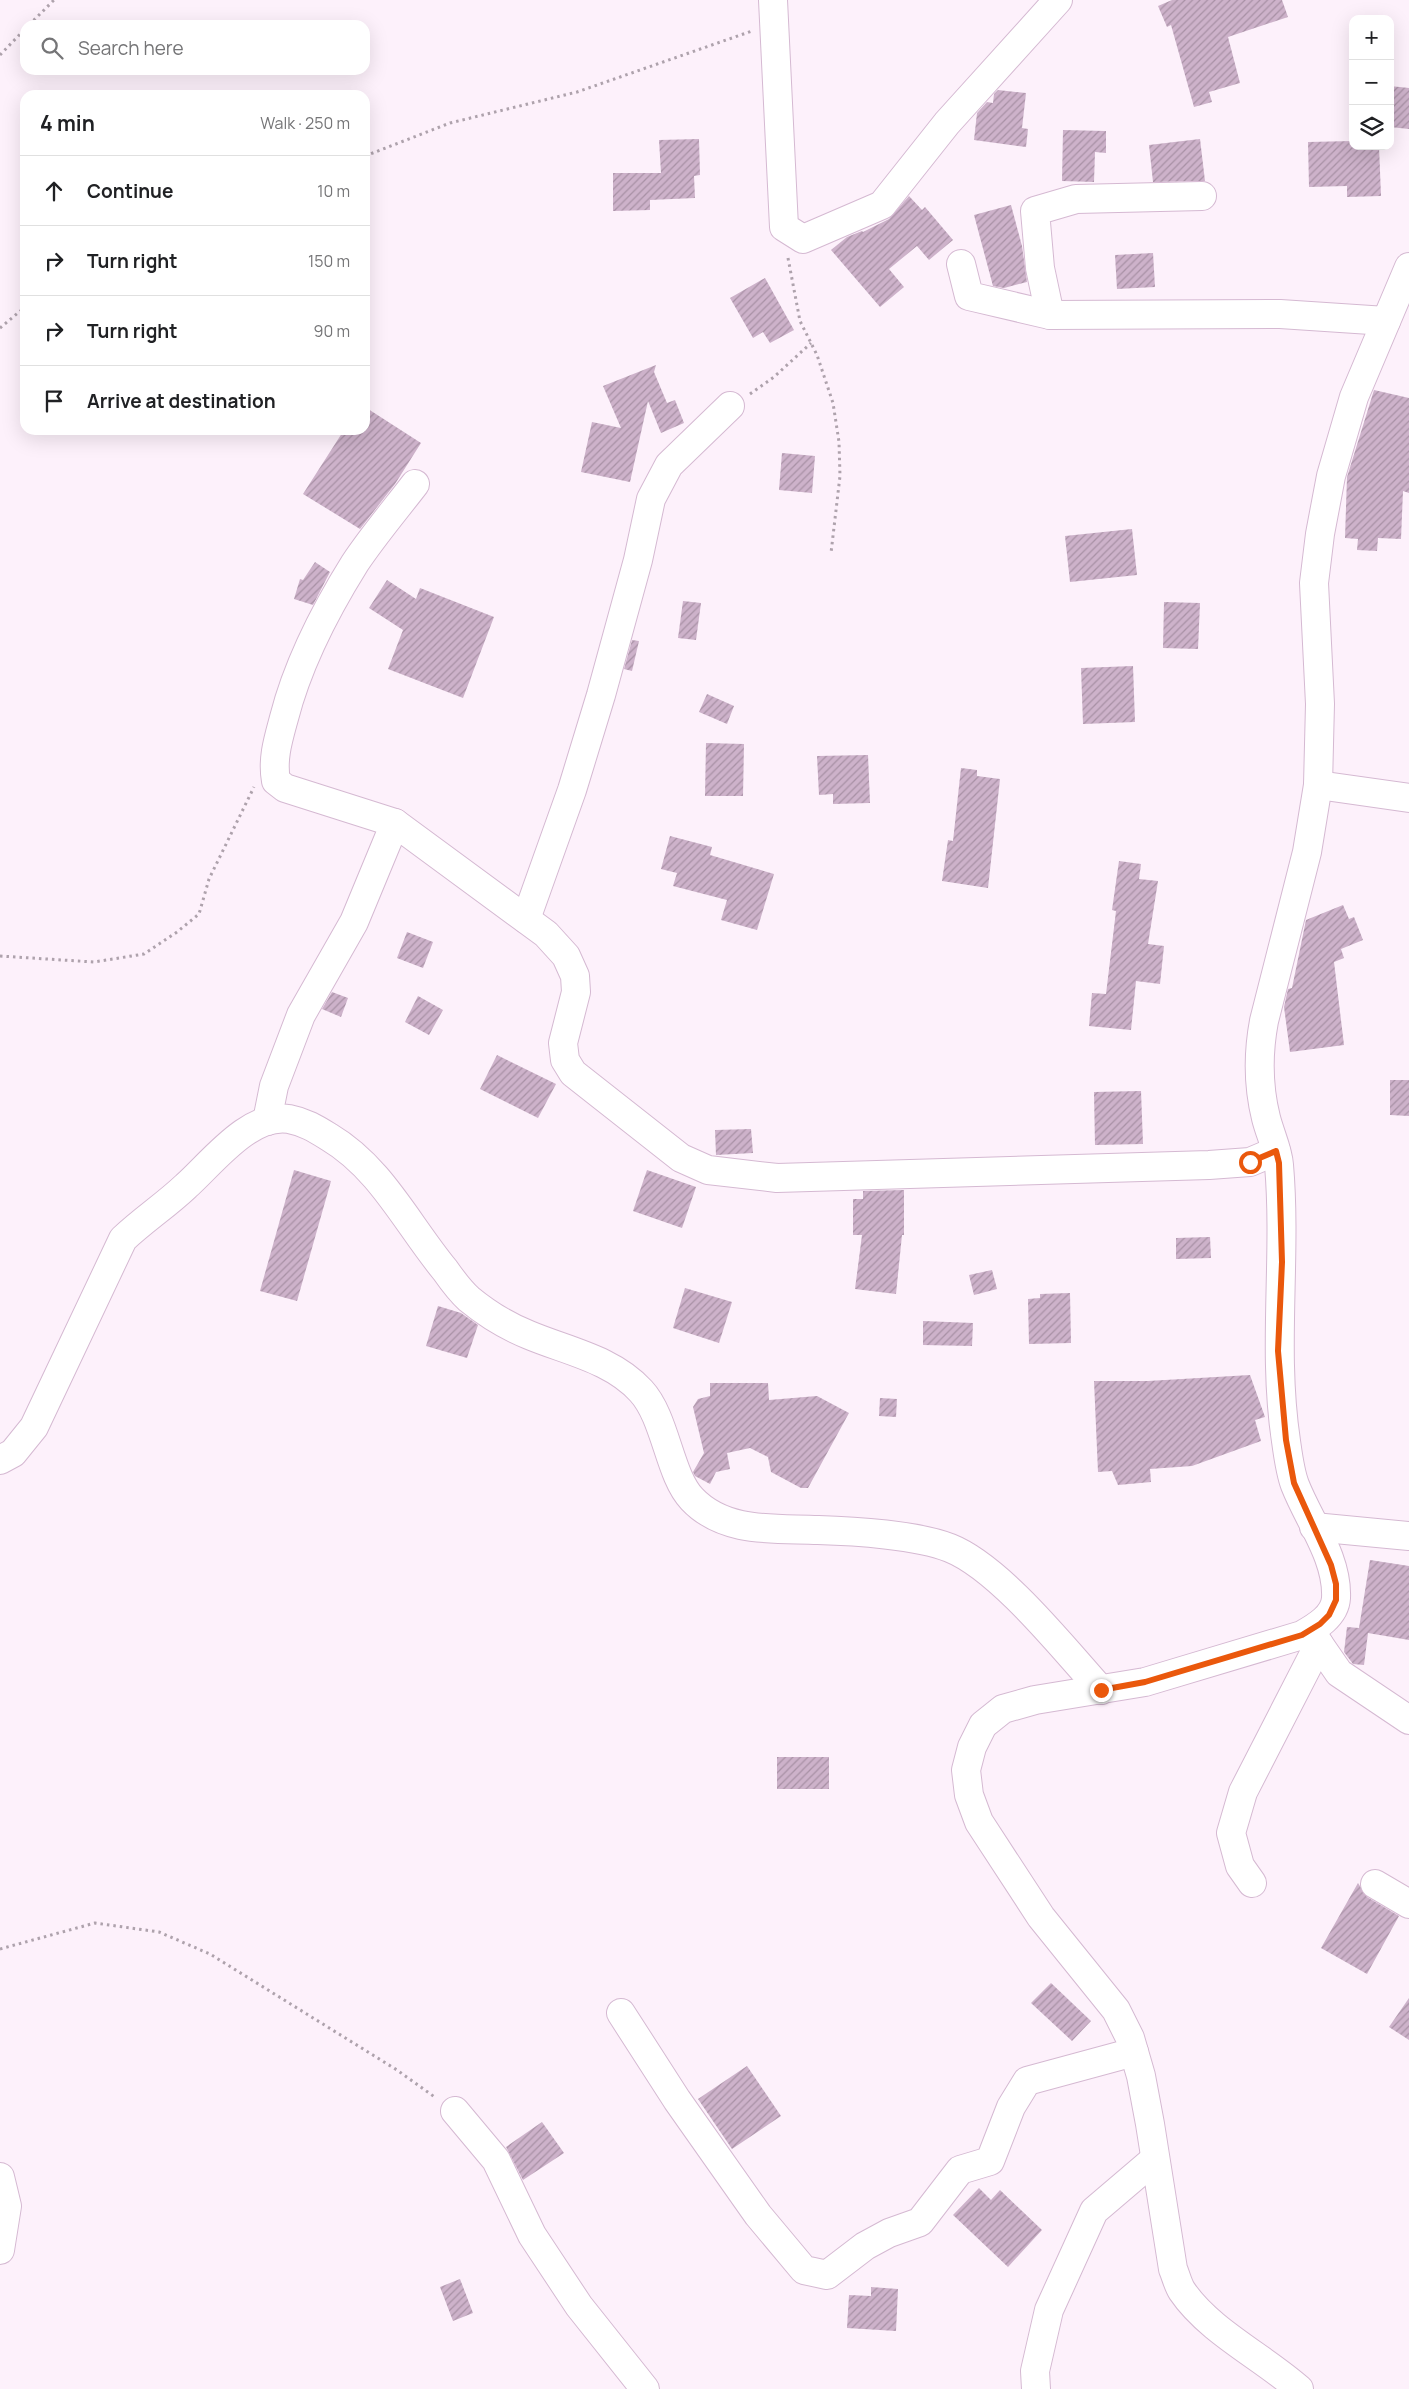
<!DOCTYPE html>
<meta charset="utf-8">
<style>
body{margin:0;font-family:Manrope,sans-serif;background:#f6f6f6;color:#202124}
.controls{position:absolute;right:15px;top:15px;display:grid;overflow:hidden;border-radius:10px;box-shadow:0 5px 20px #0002}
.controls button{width:45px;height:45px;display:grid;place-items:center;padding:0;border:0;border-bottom:1px solid #e0e0e0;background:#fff;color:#202124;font:25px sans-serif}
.stop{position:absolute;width:15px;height:15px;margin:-11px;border:4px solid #ea580c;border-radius:50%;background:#fff}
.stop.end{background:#ea580c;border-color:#fff;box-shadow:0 1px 5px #0008}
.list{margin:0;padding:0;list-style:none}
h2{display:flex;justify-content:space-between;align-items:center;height:65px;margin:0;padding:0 20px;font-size:21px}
h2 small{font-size:16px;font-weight:400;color:#757577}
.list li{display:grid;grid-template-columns:32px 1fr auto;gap:15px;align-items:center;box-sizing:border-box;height:70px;padding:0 20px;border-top:1px solid #e0e0e0}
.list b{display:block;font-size:19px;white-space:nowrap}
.list em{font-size:16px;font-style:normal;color:#757577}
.icon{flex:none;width:28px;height:28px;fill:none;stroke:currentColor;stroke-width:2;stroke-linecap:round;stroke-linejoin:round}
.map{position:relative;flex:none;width:1409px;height:2389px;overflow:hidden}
.search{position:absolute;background:#fff;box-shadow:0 5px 20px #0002;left:20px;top:20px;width:350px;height:55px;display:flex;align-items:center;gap:12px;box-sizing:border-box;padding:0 18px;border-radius:15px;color:#757577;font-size:19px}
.panel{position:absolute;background:#fff;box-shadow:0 5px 20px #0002;left:20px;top:90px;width:350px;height:345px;border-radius:15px}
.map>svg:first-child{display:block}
.building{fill:url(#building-hatch)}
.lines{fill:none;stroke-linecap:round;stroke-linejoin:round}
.minor-casing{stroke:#d5b9d2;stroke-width:30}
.path{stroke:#aea2ac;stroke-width:3;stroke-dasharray:2.5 4;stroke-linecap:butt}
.minor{stroke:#fff;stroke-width:28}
.route{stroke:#ea580c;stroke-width:6}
</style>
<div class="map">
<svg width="1409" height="2389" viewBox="0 0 1409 2389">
<defs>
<pattern id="building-hatch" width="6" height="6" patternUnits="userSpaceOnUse" patternTransform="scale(1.25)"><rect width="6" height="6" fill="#cdb2ca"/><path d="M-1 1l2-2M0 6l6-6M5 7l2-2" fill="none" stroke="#a891a5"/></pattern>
</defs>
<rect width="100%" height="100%" fill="#fdf1fb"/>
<g class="building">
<path d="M1172,0H1282L1288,17L1228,37L1240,83L1209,92L1212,102L1194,107L1171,25L1167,27L1158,6Z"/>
<path d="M1390,86L1409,88V129L1390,127Z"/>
<path d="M998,90L1026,93L1022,128L1028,129L1026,147L974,140L977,113L987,102L993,103L994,94Z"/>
<path d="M1063,130L1106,131V153L1095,152L1094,182L1062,181Z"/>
<path d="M699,139L700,175L694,176L695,198L650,200V210L613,211V173H661L659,140Z"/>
<path d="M1200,139L1205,181L1153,182L1149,145Z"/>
<path d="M1353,141V146H1379L1381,196L1347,197V186L1309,187L1308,142Z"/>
<path d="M909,196L922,210L925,207L953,240L929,260L917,246L889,269L904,287L880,307L831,250L847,237L862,231L863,232L889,219Z"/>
<path d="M1011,205L1022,246L1027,282L1004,288L993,286L974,215Z"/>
<path d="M1153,253L1155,287L1117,289L1115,255Z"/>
<path d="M765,278L794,330L770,343L763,332L753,338L730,298Z"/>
<path d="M656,365L654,372L667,403L675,400L684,423L661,433L648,401L630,482L581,472L592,422L621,428L603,386Z"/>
<path d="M1374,390L1409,398V493L1403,491L1401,539L1378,538L1377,551L1357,550L1358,539L1345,538L1347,477Z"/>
<path d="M365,407L421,443L395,484L360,529L303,494L344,430H365Z"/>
<path d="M782,453L815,456L812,493L779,490Z"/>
<path d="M1132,529L1137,575L1070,582L1065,536Z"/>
<path d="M315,562L330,572L313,605L294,599L300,579L303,580Z"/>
<path d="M387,580L416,599L420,588L494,617L463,698L388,669L403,630L369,608Z"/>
<path d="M683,601L701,603L696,640L678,638Z"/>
<path d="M1164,602L1200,603L1198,649L1163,648Z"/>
<path d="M632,640L639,641L632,671L624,669Z"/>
<path d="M1133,666L1135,722L1083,724L1081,668Z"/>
<path d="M707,694L734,706L727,724L699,712Z"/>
<path d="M706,743L744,744L743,796H705Z"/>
<path d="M868,755L870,803L833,804V794L819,795L817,756Z"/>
<path d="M961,768L977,770V776L1000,779L988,888L942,881L948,840L953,841Z"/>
<path d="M670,836L712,847L710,855L774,874L757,930L721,920L727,900L673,886L677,873L661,869Z"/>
<path d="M1119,861L1141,864L1139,879L1158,881L1148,944L1164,946L1160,984L1136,981L1131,1030L1089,1026L1092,993L1106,994L1116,911L1112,910Z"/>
<path d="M1343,905L1349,919L1354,917L1363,940L1341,949L1344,958L1334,962L1344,1045L1290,1052L1284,1007L1288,989L1292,988L1306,920Z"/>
<path d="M407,932L433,942L423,968L397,958Z"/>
<path d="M332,992L348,998L341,1017L322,1009Z"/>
<path d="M418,996L443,1010L429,1035L405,1022Z"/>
<path d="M497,1055L556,1084L538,1118L480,1089Z"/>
<path d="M1390,1080H1409V1116L1390,1115Z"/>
<path d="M1141,1091L1143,1144L1095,1145L1094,1092Z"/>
<path d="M751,1129L753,1153L716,1155L715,1130Z"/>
<path d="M294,1170L331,1181L297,1301L260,1291Z"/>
<path d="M647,1170L696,1187L682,1228L633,1211Z"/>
<path d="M904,1190V1235H902L896,1294L855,1289L862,1235H853V1199H863V1191Z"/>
<path d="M1210,1237L1211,1258L1176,1259V1238Z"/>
<path d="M992,1270L997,1289L974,1295L969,1275Z"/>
<path d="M685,1288L732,1302L719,1343L673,1328Z"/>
<path d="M1070,1293L1071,1343L1029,1344L1028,1299L1040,1298V1294Z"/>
<path d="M438,1306L461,1313L478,1325L467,1358L426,1346Z"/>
<path d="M923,1321L973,1323L972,1346L923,1345Z"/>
<path d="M1250,1375L1265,1417L1255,1420L1261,1441L1192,1466L1150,1469L1151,1482L1118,1485L1112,1471L1098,1472L1094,1381H1148Z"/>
<path d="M710,1383H768L769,1400L817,1396L849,1413L808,1488H801L771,1472L768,1457L750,1448L727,1453L730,1469L716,1472L710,1484L695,1476L693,1472L704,1453L693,1407L698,1399L710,1396Z"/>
<path d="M880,1398L897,1399L896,1417L879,1416Z"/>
<path d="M1370,1560L1409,1566V1640L1368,1633L1364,1665L1353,1664L1344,1652L1347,1627L1359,1628Z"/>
<rect x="777" y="1757" width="52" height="32"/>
<path d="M1358,1883L1367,1897L1399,1916L1367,1974L1321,1948Z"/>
<path d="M1051,1983L1091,2021L1072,2041L1031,2003Z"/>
<path d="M1409,1998V2040L1389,2027Z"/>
<path d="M747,2066L781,2116L732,2149L698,2099Z"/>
<path d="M542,2122L564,2153L523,2180L506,2147Z"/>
<path d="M979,2188L991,2200L1000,2190L1042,2230L1008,2267L953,2215Z"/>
<path d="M460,2279L473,2313L453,2321L440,2287Z"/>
<path d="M871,2287L898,2289L896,2331L847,2328L849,2295L871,2296Z"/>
</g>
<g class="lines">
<defs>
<g id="minor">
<path d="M773,0L784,227L803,239L882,205L947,123L1058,0"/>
<path d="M961,264L969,296L1050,315L1280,314L1386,321"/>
<path d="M1050,315L1040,268L1035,211L1076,199L1202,196"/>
<path d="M415,484C395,510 373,536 355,563C325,611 298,663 284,718C278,740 272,759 276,781L285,788L395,823L546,934L566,956L575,976L576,992L563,1043L565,1060L573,1073L681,1158L708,1170L777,1178L1209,1165L1250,1162L1276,1151"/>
<path d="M1318,785L1409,798"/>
<path d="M526,919L572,790L601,695L638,560L651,499L669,465L730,406"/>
<path d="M267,1121L274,1086L301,1015L354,922L395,823"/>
<path d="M0,1460L13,1453L34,1427L123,1239C143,1220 166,1205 186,1186C212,1163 249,1113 289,1119C305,1122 316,1129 329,1137C381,1168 407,1224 445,1270C452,1280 460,1291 469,1299C486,1313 509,1327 529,1335C567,1351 612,1359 641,1391C666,1418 669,1475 692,1499C725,1534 776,1528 818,1530C854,1531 918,1535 950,1548C1000,1568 1064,1649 1101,1690"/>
<path d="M1314,1527L1409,1536"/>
<path d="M1310,1631L1339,1673L1409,1720"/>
<path d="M1252,1883L1240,1866L1231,1833L1243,1792L1319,1644"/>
<path d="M1375,1884L1409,1904"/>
<path d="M621,2013L677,2100L758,2215L804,2270L827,2275L865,2246L889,2233L920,2222L960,2170L990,2161L1011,2107L1027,2081L1134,2052"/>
<path d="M455,2111L496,2160L532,2235L579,2306L645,2389"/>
<path d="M0,2177L7,2206L0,2250"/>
<path d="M1036,2389L1035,2371L1049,2310L1094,2211L1155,2159"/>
<path d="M1299,2389C1263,2357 1209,2331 1182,2291C1178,2285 1176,2276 1173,2269L1150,2124L1141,2076L1130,2038L1116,2010L1041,1917L979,1822L969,1795L966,1770L972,1747L983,1725L1003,1709L1035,1700L1145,1682L1302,1635C1316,1627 1335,1616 1336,1598C1338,1558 1309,1521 1295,1485C1290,1472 1288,1455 1286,1441C1272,1349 1287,1257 1279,1165C1278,1150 1270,1134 1266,1118C1258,1086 1258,1053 1264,1021L1307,852L1318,785L1320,704L1314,583L1320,534L1331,476L1354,397L1409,267"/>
</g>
</defs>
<use href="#minor" class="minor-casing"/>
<g class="path">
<path d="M29,25L54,0"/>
<path d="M0,55L25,29"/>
<path d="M365,156L450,123L577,92L752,31"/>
<path d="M788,258L800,321L817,355L833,403L839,442L840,476L831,553"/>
<path d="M0,328L25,307"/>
<path d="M750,394L774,377L811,343"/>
<path d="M0,956L94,962L144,954L177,932L199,914L209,879L254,787"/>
<path d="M0,1949L95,1923L159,1932L210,1954L397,2070L436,2098"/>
</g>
<use href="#minor" class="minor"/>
</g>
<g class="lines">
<path class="route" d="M1101,1690L1145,1682L1302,1635L1320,1624L1329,1615L1336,1600V1584L1331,1565L1294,1483L1286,1440L1278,1351L1282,1262L1279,1163L1276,1151L1250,1162"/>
</g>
</svg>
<div class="controls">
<button>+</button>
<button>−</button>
<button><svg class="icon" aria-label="layers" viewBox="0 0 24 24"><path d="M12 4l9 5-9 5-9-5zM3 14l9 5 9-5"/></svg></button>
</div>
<div class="stop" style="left:1250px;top:1162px"></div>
<div class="stop end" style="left:1101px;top:1690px"></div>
<div class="search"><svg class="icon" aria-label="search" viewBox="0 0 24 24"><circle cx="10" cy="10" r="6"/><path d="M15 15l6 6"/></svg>Search here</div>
<section class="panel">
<h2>4 min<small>Walk · 250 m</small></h2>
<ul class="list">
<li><svg class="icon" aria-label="ahead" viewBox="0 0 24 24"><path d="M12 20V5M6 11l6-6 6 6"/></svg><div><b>Continue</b></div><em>10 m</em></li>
<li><svg class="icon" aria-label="right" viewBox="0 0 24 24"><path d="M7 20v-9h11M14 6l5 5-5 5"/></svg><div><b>Turn right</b></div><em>150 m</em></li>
<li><svg class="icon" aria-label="right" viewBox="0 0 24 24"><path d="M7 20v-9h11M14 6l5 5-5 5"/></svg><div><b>Turn right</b></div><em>90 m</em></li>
<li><svg class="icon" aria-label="arrive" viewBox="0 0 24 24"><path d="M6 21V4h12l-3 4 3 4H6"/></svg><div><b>Arrive at destination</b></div></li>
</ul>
</section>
</div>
